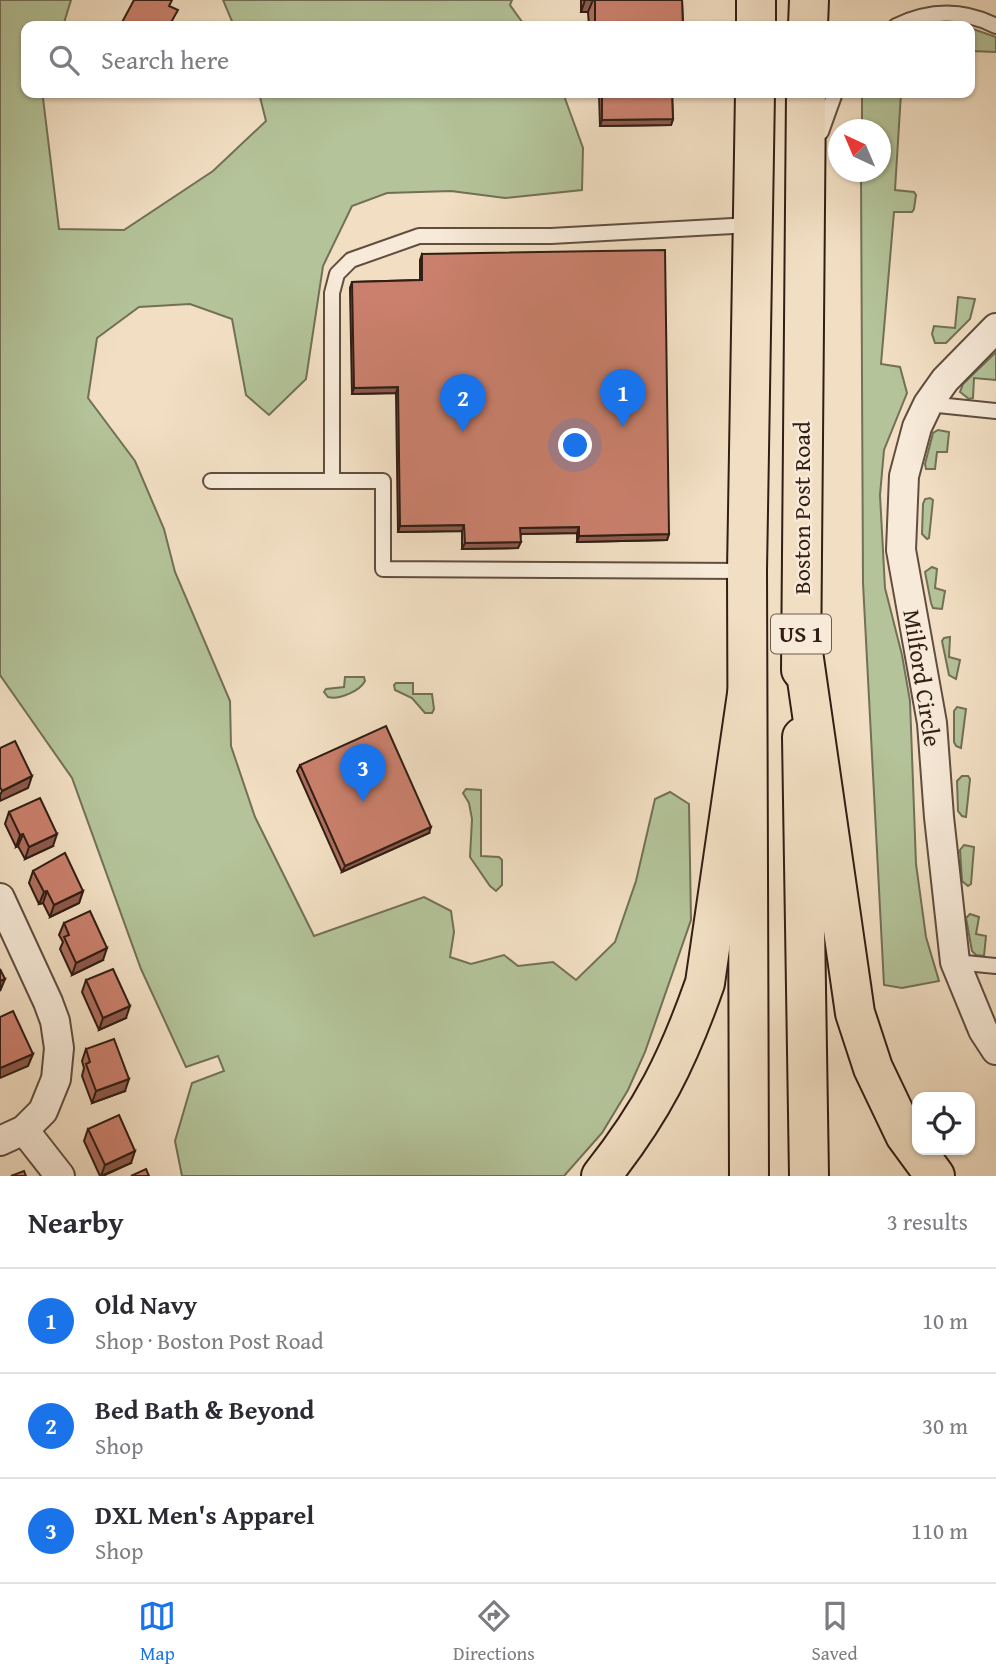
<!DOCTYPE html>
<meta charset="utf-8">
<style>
body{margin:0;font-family:"Gentium Book Plus",serif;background:#f7f7f7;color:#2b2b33}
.controls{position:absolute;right:21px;bottom:21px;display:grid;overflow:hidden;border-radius:14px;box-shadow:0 2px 5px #0004}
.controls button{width:63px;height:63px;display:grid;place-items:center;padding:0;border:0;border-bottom:2px solid #e1e1e2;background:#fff;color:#2b2b33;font:35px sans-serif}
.compass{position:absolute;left:828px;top:119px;width:63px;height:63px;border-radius:50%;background:#fff;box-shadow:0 2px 5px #0004;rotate:316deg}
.you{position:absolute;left:576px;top:446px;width:24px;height:24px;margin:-18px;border:5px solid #fff;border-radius:50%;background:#1a73e8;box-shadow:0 0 0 10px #1a73e833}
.badge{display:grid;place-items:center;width:46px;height:46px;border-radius:50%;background:#1a73e8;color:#fff;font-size:23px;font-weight:700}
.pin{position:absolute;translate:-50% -58px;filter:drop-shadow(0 2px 4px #0008)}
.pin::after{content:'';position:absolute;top:37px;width:24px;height:21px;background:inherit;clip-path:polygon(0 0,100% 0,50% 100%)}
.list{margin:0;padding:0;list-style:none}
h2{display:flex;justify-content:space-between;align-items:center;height:91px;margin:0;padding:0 28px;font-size:30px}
h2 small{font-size:23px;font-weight:400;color:#7c7c81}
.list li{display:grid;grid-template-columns:46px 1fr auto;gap:21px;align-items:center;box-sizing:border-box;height:105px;padding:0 28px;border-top:2px solid #e1e1e2}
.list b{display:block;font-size:26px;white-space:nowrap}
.list p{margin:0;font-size:23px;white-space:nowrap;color:#7c7c81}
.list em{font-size:23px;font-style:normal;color:#7c7c81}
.icon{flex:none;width:38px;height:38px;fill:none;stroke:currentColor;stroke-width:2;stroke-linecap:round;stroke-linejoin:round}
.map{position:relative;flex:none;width:996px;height:1176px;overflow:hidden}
.search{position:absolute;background:#fff;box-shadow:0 2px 5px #0004;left:21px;right:21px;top:21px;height:77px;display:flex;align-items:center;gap:18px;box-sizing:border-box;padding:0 24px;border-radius:14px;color:#7c7c81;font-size:26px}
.sheet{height:406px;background:#fff}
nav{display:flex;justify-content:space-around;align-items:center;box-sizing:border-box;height:98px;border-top:2px solid #e1e1e2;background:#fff;font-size:19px;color:#7c7c81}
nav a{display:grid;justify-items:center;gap:4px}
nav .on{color:#1a73e8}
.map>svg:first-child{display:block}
.green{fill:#b4c399;stroke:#727056;stroke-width:2}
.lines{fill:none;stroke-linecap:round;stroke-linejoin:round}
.service-casing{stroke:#614e40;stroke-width:18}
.minor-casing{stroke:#614e40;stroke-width:32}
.primary-casing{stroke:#311e14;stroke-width:42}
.motorway-casing{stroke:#311e14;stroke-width:42}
.service{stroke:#f7ead8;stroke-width:14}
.minor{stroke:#f7ead8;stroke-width:28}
.primary{stroke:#f2dfc3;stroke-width:38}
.motorway{stroke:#f2dfc3;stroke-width:38}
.wall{fill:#ae6e5e;stroke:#311e14;stroke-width:2}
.shaded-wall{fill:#8d5a4c;stroke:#311e14;stroke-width:2}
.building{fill:#ca806d;stroke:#311e14;stroke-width:2}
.labels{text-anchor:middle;stroke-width:5;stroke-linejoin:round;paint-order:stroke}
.shield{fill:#f7ead8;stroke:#6c5b4f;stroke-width:2}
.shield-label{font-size:23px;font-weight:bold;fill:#311e14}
.street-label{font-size:24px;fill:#311e14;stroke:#f7ead8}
</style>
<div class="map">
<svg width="996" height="1176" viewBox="0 0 996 1176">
<rect width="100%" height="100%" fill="#f2dfc3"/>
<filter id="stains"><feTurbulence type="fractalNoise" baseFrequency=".00286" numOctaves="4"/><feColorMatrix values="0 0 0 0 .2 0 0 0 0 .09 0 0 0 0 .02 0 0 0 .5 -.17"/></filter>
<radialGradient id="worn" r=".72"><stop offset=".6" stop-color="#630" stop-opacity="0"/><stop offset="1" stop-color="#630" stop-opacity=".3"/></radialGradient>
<g class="green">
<path d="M0,0H71L63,26H26V93H44L43,98L59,229L124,230L213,171L266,121L259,93H563L583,148L582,190L505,198L451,191L387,193L352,206L323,266L306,379L269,415L246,395L232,319L190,304L139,307L97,338L88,398L135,461L164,529L175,572L230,701L231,746L255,817L314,936L424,897L451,911L454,932L450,957L471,964L504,955L518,966L553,962L576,980L615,942L636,881L655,799L670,792L689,804L691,920L645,1052L628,1090L602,1133L564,1176H182L175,1141L192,1083L224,1071L218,1056L186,1067L141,969L72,778L0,675Z"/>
<path d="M223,0H512L510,5L525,26H234Z"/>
<path d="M970,28L996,37V52L971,51Z"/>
<path d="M862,93H901L895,190L914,192L916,195L914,209L912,212H894L881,364L900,367L907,393L884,450L880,495L885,588L902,655L910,701L916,864L926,937L939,981L902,988L884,985L863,583L861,172H880V130L862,129Z"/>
<path d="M958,297L975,299L970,319L946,343H935L932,334L934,326L955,328Z"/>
<path d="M996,352V380L974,378L973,398L969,399L960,392L963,384Z"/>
<path d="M938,430L949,432L947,452H937L935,469H926L925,464L933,433Z"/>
<path d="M930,498L933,500L929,538L927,539L922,534L923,504L925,499Z"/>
<path d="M932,567L937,569L935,588L945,591L942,609L933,608L931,603L925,572Z"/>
<path d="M950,637L949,657L960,660L956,679L949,675L942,641L944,638Z"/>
<path d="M345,677H364L365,681C360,691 339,700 328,697L324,692L326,689L344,687Z"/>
<path d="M396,683H413V694H432L434,709L432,713H425L412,698L395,690L394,685Z"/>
<path d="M957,707L966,709L961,748L956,746L954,742V711Z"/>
<path d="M962,776H968L970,779L966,817L962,816L958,811L957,781Z"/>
<path d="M466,789L481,790V856L499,857L502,860V885L496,891L490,886L470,857L472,819L469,803L463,793Z"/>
<path d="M964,845L974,847L971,884L968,886L962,881L960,850Z"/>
<path d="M970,914L979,917L976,934L986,936L984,956L976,955L972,951L966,918Z"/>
</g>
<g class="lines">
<defs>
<g id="service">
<path d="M896,26C929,10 963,9 996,26"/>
<path d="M821,132L835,93"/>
<path d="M928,404L996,411"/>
<path d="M211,481H383V569L746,571"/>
<path d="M332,481V293L337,274L351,260L419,236H551L751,225"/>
<path d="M955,962L996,966"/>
</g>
<g id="minor">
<path d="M996,328L945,380L928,404L917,427L904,476L901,550L932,723L939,817L955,962L983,1030L996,1050"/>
<path d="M0,898L48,1002L55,1021L59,1048L56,1079L43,1111L24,1130L0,1141"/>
<path d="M24,1130L60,1176"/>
</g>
<g id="primary">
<path d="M756,26V0"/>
<path d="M808,26L809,0"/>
<path d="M801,670L806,93"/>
<path d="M802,737L809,1176"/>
<path d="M749,1176L747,571L755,93"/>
</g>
<g id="motorway">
<path d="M801,638L855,1013L873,1068L905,1135L935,1176"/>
<path d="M601,1176C652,1112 678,1060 705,983L747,694"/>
</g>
</defs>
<use href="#service" class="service-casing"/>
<use href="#minor" class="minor-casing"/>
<use href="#primary" class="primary-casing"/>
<use href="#motorway" class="motorway-casing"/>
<use href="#service" class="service"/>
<use href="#minor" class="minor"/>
<use href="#primary" class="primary"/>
<use href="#motorway" class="motorway"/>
</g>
<g class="wall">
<path d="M581,0H682L683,26H589L588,12H581Z"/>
<path d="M599,93H672L673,119L671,125L600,126Z"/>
<path d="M422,254L669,534L667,540L577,542V533L521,534L518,548L462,549V531L398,532L396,393L352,394L350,288L352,282L420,280V260Z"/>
<path d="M300,765L429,833L342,872L297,771Z"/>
<path d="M9,812L53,846L25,859L18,846L16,847L5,824Z"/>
<path d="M33,871L83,891L79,903L50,917L43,903L39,904L29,883Z"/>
<path d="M64,923L103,960L72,975L60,949L63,942L59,935Z"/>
<path d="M86,980L126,1018L99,1030L82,992Z"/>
<path d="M86,1049L125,1091L92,1103L82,1076L84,1068L82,1061Z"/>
<path d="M88,1129L131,1163L103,1176H100L84,1141Z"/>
</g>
<g class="shaded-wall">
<path d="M585,0H593L588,12H581Z"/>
<path d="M595,23H623L622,26H594Z"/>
<path d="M673,119L671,125L600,126L602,120Z"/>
<path d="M398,387L396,393L352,394L354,388Z"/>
<path d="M464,525L462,531L398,532L400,526Z"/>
<path d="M579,527L577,533L518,534L520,528Z"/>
<path d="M669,534L667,540L577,542L579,536Z"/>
<path d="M521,542L518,548L462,549L465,543Z"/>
<path d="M32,776L28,788L0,801V795L2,791Z"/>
<path d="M431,827L429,833L342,872L345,866Z"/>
<path d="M23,834L18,846L16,847L20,835Z"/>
<path d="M57,834L53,846L25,859L29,847Z"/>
<path d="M47,891L43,903L39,904L44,892Z"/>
<path d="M83,891L79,903L50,917L54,905Z"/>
<path d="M107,948L103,960L72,975L76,963Z"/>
<path d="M5,979L0,991V981Z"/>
<path d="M130,1006L126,1018L99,1030L103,1018Z"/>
<path d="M33,1054L28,1066L0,1078V1068Z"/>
<path d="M129,1079L125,1091L92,1103L96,1091Z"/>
<path d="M135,1151L131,1163L101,1176L105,1165Z"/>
</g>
<g class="building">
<path d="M134,0H172L169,6L178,10L169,26H120Z"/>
<path d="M595,0H682L683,26H623V23H595Z"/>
<path d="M602,93H672L673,119L602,120Z"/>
<path d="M665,250L669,534L579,536V527L520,528L521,542L465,543L464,525L400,526L398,387L354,388L352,282L422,280V254Z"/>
<path d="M386,726L431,827L345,866L300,765Z"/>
<path d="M15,741L32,776L2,791L0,787V748Z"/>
<path d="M40,798L57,834L29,847L23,834L20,835L9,812Z"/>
<path d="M65,853L83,891L54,905L47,891L44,892L33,871Z"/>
<path d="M90,911L107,948L76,963L64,937L69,935L64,923Z"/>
<path d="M0,969L5,979L0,981Z"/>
<path d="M113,969L130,1006L103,1018L86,980Z"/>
<path d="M13,1011L33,1054L0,1068V1017Z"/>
<path d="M114,1039L129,1079L96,1091L86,1064L90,1062L86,1049Z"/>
<path d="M119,1115L135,1151L105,1165L88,1129Z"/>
<path d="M146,1169L149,1176H131Z"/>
<path d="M24,1171L26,1176H11Z"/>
</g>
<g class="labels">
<rect class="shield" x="771" y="614.5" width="60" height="39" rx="5"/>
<g class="shield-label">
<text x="801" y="642">US 1</text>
</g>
<g class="street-label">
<text transform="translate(802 508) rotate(-90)" y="8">Boston Post Road</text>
<text transform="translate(922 678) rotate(81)" y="8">Milford Circle</text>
</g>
</g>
<rect width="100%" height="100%" filter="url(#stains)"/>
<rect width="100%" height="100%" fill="url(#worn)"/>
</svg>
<div class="controls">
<button><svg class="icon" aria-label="locate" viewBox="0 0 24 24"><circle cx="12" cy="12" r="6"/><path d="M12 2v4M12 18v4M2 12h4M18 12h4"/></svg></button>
</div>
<svg class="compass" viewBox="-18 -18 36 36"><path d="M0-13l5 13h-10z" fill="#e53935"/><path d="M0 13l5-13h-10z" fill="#7c7c81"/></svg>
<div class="you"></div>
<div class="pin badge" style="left:623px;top:427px">1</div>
<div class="pin badge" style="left:463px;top:432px">2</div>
<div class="pin badge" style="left:363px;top:802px">3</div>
<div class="search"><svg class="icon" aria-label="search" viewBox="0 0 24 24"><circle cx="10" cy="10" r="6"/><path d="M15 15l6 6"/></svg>Search here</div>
</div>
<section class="sheet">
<h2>Nearby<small>3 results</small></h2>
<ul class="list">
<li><span class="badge">1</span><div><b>Old Navy</b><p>Shop · Boston Post Road</p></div><em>10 m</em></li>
<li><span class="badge">2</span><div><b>Bed Bath &amp; Beyond</b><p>Shop</p></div><em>30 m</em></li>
<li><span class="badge">3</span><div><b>DXL Men's Apparel</b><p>Shop</p></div><em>110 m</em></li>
</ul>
</section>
<nav>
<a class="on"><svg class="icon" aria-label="map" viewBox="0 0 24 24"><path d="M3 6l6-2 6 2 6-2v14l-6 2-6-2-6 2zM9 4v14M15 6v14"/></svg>Map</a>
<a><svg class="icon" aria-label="directions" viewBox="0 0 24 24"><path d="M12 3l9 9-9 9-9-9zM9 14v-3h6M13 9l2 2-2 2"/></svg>Directions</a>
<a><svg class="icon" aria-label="saved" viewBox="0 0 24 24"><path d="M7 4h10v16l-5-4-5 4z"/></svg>Saved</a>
</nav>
